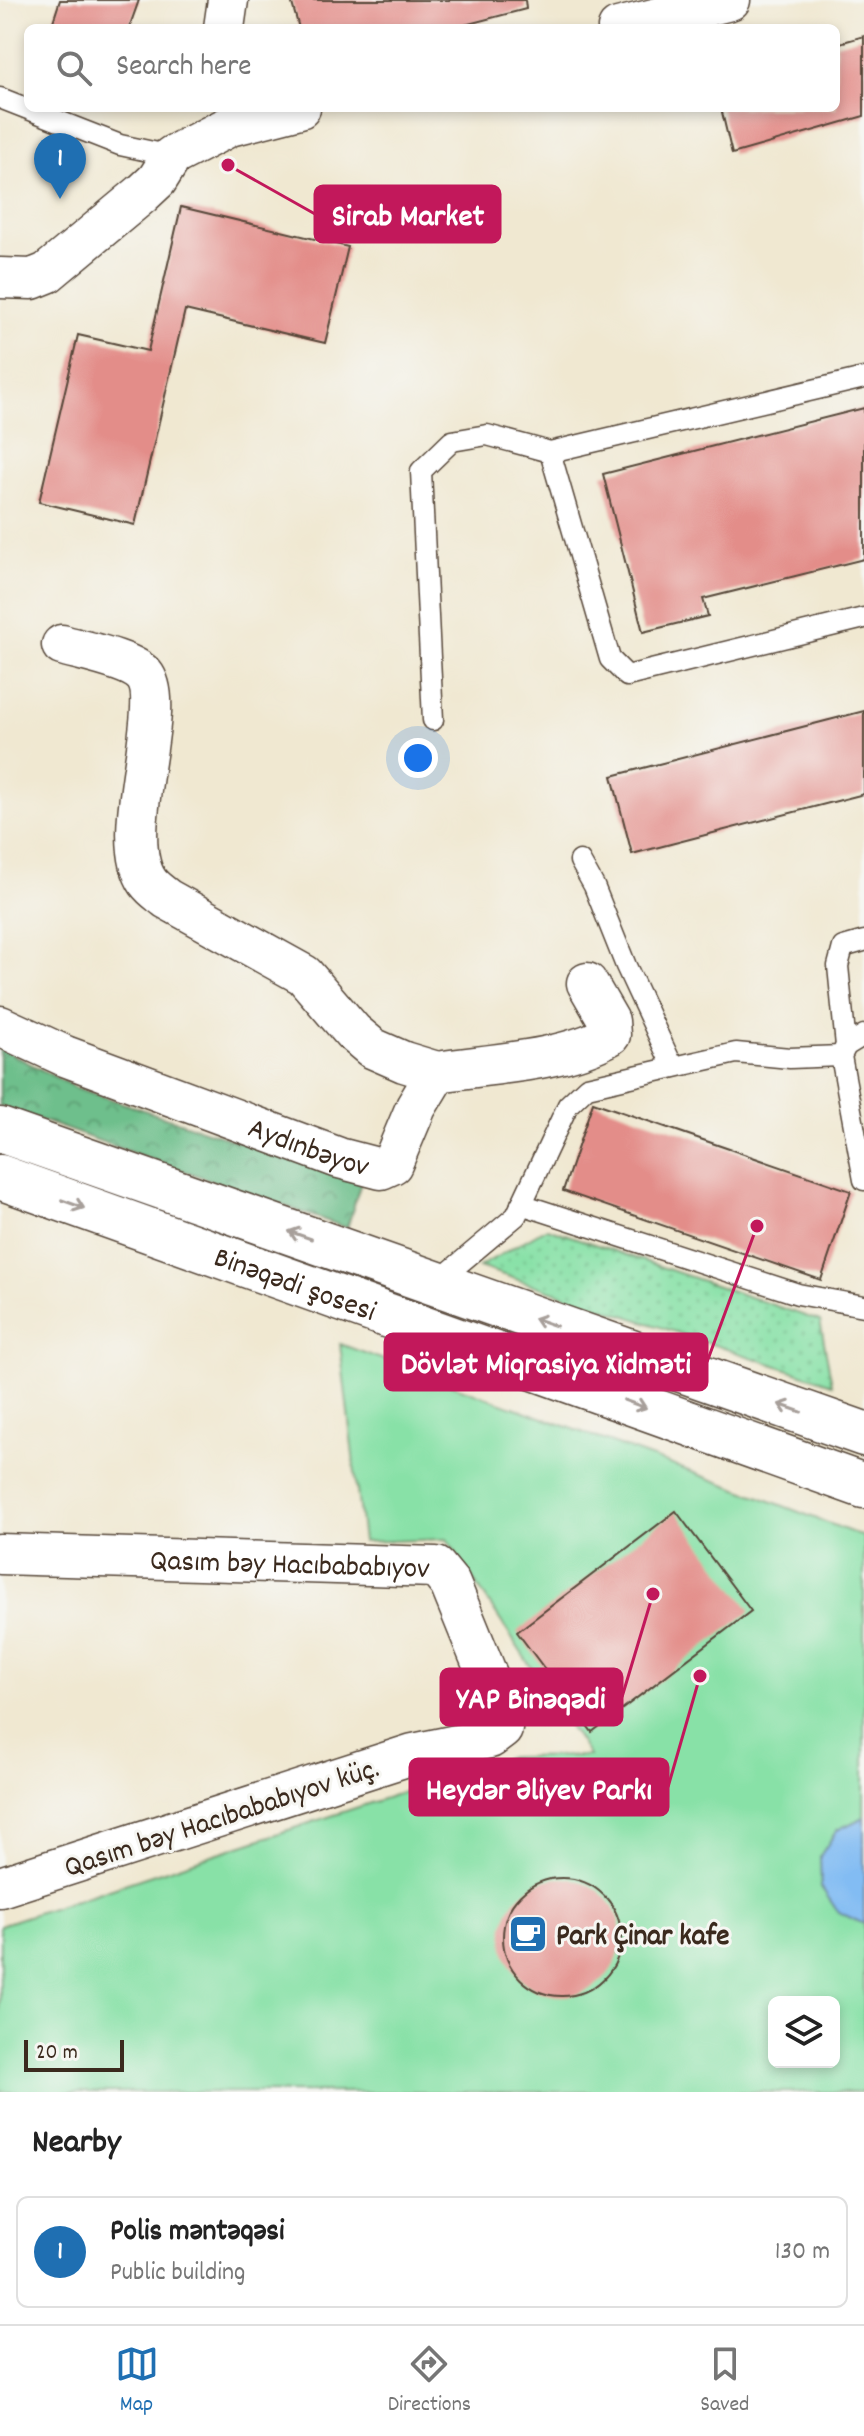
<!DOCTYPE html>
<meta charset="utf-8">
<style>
body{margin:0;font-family:Dekko,sans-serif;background:#f6f6f6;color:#222}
.controls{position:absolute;right:24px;bottom:24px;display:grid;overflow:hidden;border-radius:12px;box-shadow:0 4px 12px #0003}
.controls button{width:72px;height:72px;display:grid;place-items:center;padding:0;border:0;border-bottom:2px solid #e0e0e0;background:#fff;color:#222;font:40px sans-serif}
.scale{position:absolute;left:24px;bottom:20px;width:100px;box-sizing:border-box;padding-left:8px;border:4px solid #3b2a1e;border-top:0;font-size:22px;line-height:28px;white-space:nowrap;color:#3b2a1e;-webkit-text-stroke:6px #f6f6f2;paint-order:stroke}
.you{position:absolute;left:418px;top:758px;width:28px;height:28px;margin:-20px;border:6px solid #fff;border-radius:50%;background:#1a73e8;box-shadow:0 0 0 12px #1a73e833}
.badge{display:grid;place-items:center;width:52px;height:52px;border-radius:50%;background:#1f6fb2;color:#fff;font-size:26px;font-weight:700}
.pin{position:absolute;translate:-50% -66px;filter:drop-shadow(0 2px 4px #0008)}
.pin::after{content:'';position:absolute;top:42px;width:28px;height:24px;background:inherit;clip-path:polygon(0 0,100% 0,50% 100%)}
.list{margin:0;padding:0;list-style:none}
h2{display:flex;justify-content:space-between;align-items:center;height:104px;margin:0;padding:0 32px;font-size:34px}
h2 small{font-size:26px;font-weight:400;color:#767676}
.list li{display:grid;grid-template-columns:52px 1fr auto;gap:24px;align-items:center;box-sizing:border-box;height:112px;margin:0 16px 16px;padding:0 16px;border:2px solid #e0e0e0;border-radius:12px}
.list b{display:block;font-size:30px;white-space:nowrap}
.list p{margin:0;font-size:26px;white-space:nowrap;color:#767676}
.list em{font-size:26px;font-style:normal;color:#767676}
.icon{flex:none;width:44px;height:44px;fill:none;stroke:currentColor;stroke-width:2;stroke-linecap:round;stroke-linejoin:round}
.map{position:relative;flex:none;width:864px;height:2092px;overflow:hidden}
.search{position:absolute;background:#fff;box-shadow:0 4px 12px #0003;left:24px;right:24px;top:24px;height:88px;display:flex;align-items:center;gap:20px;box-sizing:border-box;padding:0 28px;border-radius:12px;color:#767676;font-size:30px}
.sheet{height:232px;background:#fff}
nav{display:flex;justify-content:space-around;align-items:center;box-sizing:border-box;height:112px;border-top:2px solid #e0e0e0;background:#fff;font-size:22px;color:#767676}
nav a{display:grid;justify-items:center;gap:4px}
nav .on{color:#1f6fb2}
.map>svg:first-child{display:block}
.grass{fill:url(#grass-dots);stroke:#628662;stroke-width:2}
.forest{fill:url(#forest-crowns);stroke:#547455;stroke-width:2}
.green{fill:#88e1a7;stroke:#628662;stroke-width:2;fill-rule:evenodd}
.water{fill:#82bcf3;stroke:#5e7388;stroke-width:2}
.building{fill:#e38d89}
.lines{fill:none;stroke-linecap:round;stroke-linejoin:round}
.lane-casing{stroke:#564639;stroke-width:23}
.street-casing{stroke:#564639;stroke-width:43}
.primary-casing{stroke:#564639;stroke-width:47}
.lane{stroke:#fff;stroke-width:20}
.street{stroke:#fff;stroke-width:40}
.primary{stroke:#fff;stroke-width:44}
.oneway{stroke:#a79f9a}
.labels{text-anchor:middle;stroke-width:6;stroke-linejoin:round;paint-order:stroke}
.street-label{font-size:30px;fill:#3b2a1e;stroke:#f6f6f2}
.poi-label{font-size:30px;font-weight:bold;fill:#3b2a1e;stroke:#f6f6f2;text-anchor:start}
.leader{fill:none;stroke:#c2185b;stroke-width:3}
.callout-dot{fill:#c2185b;stroke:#f6f6f2;stroke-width:3}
.callout{fill:#c2185b;stroke:#c2185b;stroke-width:3}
.callout-label{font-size:32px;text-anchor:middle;font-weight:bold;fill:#fff}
</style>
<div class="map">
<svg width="864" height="2092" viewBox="0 0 864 2092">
<defs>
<pattern id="grass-dots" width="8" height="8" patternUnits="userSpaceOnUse" patternTransform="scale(2)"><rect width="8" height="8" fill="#88e1a7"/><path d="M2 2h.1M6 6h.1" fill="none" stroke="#76c18f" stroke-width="1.8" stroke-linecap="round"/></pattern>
<pattern id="forest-crowns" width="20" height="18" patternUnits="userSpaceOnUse" patternTransform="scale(2)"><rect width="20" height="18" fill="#6ebf8c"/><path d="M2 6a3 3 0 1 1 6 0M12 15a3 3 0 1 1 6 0" fill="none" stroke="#5c9b72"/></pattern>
</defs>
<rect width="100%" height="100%" fill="#f6f6f2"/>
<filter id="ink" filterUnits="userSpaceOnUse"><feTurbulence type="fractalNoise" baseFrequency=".0125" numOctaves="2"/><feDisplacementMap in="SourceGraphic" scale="16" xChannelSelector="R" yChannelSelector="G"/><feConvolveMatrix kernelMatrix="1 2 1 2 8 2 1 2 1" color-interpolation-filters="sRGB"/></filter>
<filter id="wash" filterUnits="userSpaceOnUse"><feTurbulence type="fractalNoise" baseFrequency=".006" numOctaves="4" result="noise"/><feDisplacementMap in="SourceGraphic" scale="32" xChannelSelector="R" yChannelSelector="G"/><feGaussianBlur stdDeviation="1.8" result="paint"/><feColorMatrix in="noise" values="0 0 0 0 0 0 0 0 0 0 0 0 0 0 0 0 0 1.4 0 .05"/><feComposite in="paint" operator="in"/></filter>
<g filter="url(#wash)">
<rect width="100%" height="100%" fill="#f0e8d1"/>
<path class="grass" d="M547,1228L820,1321L832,1384L479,1267Z"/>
<path class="forest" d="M0,1048L74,1087L361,1182L347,1228L0,1106Z"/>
<path class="green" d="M340,1344L760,1497L864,1537V2092H0V1925L510,1757L589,1756L447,1539L363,1542ZM774,2002H834V2062H774Z"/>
<path class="water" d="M864,1817V1924L838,1912L821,1887L820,1856L837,1830Z"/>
<g id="blocks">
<g class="building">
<path d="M60,0H139L129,28H51Z"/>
<path d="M291,0H525L526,9L453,28H299Z"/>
<path d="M864,36V116L732,154L721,108H836V44Z"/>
<path d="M181,207L348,247L325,343L185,310L135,525L39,502L78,335L148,351Z"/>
<path d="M864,408V559L703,599L708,616L643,632L603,474Z"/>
<path d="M864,711V794L632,854L612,776Z"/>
<path d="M593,1102L851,1191L821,1280L563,1191Z"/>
<path d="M676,1511L751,1611L592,1732L517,1632Z"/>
<circle cx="562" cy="1937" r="59"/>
</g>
</g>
</g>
<g filter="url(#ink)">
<use href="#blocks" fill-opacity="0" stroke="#564639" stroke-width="2"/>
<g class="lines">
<defs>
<g id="lane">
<path d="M0,98L120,145L172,156"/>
<path d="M550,452L610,659L627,676L864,618"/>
<path d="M433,720L421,471L452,441L487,435L550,452L864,378"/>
<path d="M580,861L594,886L626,966L673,1067"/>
<path d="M864,1035L846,1046L841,1056L864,1180"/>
<path d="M846,1046L838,966L843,947L864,941"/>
<path d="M521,1204L798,1294L864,1306"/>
<path d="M436,1283L516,1216L568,1105L587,1087L736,1053L790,1058L841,1056"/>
</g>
<g id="street">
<path d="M224,28L228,0"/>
<path d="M618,28L730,0"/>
<path d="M0,278L32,279L47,273L142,194L157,180L172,156L230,126L300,108"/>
<path d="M62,645C82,651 131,660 144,675C170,706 115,834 148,882C153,889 161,894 167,899L304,975L353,1032L372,1048L404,1062L437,1072"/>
<path id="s1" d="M0,1026L65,1056L339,1158L381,1169L392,1164L416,1107L437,1072C491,1064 564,1061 610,1035L609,1021L587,983"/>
<path id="s2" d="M0,1554L436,1567L450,1584L503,1714L502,1729L490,1738L413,1754L0,1887"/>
</g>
<g id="primary">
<path d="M0,1130L864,1434"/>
<path id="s3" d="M0,1177L864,1486"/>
</g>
</defs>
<use href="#lane" class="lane-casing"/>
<use href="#street" class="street-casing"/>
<use href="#primary" class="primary-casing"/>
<use href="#lane" class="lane"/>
<use href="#street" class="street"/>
<use href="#primary" class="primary"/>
</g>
<defs><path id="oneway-shaft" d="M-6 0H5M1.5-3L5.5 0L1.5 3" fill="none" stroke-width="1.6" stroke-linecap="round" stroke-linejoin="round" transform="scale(2)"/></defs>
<g class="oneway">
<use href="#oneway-shaft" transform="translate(73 1204) rotate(20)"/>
<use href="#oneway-shaft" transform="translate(300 1235) rotate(-161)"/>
<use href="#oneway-shaft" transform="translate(545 1322) rotate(-161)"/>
<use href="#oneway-shaft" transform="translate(635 1404) rotate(20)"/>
<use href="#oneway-shaft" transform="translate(790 1408) rotate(-161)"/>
</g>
</g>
<defs>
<symbol id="cafe-square" viewBox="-11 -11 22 22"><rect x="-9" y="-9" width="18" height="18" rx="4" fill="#1f6fb2" stroke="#f6f6f2"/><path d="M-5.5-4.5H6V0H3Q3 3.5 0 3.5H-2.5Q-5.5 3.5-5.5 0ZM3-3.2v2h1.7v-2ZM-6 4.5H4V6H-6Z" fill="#fff"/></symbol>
</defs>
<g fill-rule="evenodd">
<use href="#cafe-square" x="506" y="1912" width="44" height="44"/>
</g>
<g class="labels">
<g class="street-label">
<text dy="10" stroke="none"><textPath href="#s1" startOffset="332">Aydınbəyov</textPath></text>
<text dy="10" stroke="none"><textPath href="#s3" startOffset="314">Binəqədi şosesi</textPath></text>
<text dy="10" stroke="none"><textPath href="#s2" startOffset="290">Qasım bəy Hacıbababıyov</textPath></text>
<text transform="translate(221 1816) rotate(-18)" y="10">Qasım bəy Hacıbababıyov küç.</text>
</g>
<g class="poi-label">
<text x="556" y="1944">Park Çinar kafe</text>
</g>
</g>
<path class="leader" d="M228 165L315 214M757 1226L707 1362M653 1594L622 1697M700 1676L668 1787"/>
<g class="callout-dot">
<circle cx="228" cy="165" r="8"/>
<circle cx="757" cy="1226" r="8"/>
<circle cx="653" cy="1594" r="8"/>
<circle cx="700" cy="1676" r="8"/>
</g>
<g class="callout">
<rect x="315" y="186" width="185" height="56" rx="8"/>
<rect x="385" y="1334" width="322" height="56" rx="8"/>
<rect x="441" y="1669" width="181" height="56" rx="8"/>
<rect x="410" y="1759" width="258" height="56" rx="8"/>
</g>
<g class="callout-label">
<text x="408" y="225">Sirab Market</text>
<text x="546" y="1373">Dövlət Miqrasiya Xidməti</text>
<text x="531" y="1708">YAP Binəqədi</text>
<text x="539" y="1799">Heydər Əliyev Parkı</text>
</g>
</svg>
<div class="controls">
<button><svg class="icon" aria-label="layers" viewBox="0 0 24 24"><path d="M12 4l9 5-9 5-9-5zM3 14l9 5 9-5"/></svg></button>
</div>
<div class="scale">20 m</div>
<div class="you"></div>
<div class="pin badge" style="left:60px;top:199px">1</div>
<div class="search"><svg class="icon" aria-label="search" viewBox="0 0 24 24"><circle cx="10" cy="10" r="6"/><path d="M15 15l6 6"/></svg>Search here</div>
</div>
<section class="sheet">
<h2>Nearby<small></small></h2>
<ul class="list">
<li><span class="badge">1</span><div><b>Polis məntəqəsi</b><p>Public building</p></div><em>130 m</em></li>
</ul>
</section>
<nav>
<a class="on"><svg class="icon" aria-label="map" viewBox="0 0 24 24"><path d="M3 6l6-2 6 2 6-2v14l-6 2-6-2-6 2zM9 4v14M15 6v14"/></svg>Map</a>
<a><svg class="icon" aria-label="directions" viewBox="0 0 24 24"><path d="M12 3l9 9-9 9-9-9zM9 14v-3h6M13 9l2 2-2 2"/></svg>Directions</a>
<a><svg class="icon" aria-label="saved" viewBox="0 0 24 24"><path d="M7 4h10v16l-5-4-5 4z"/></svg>Saved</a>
</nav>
